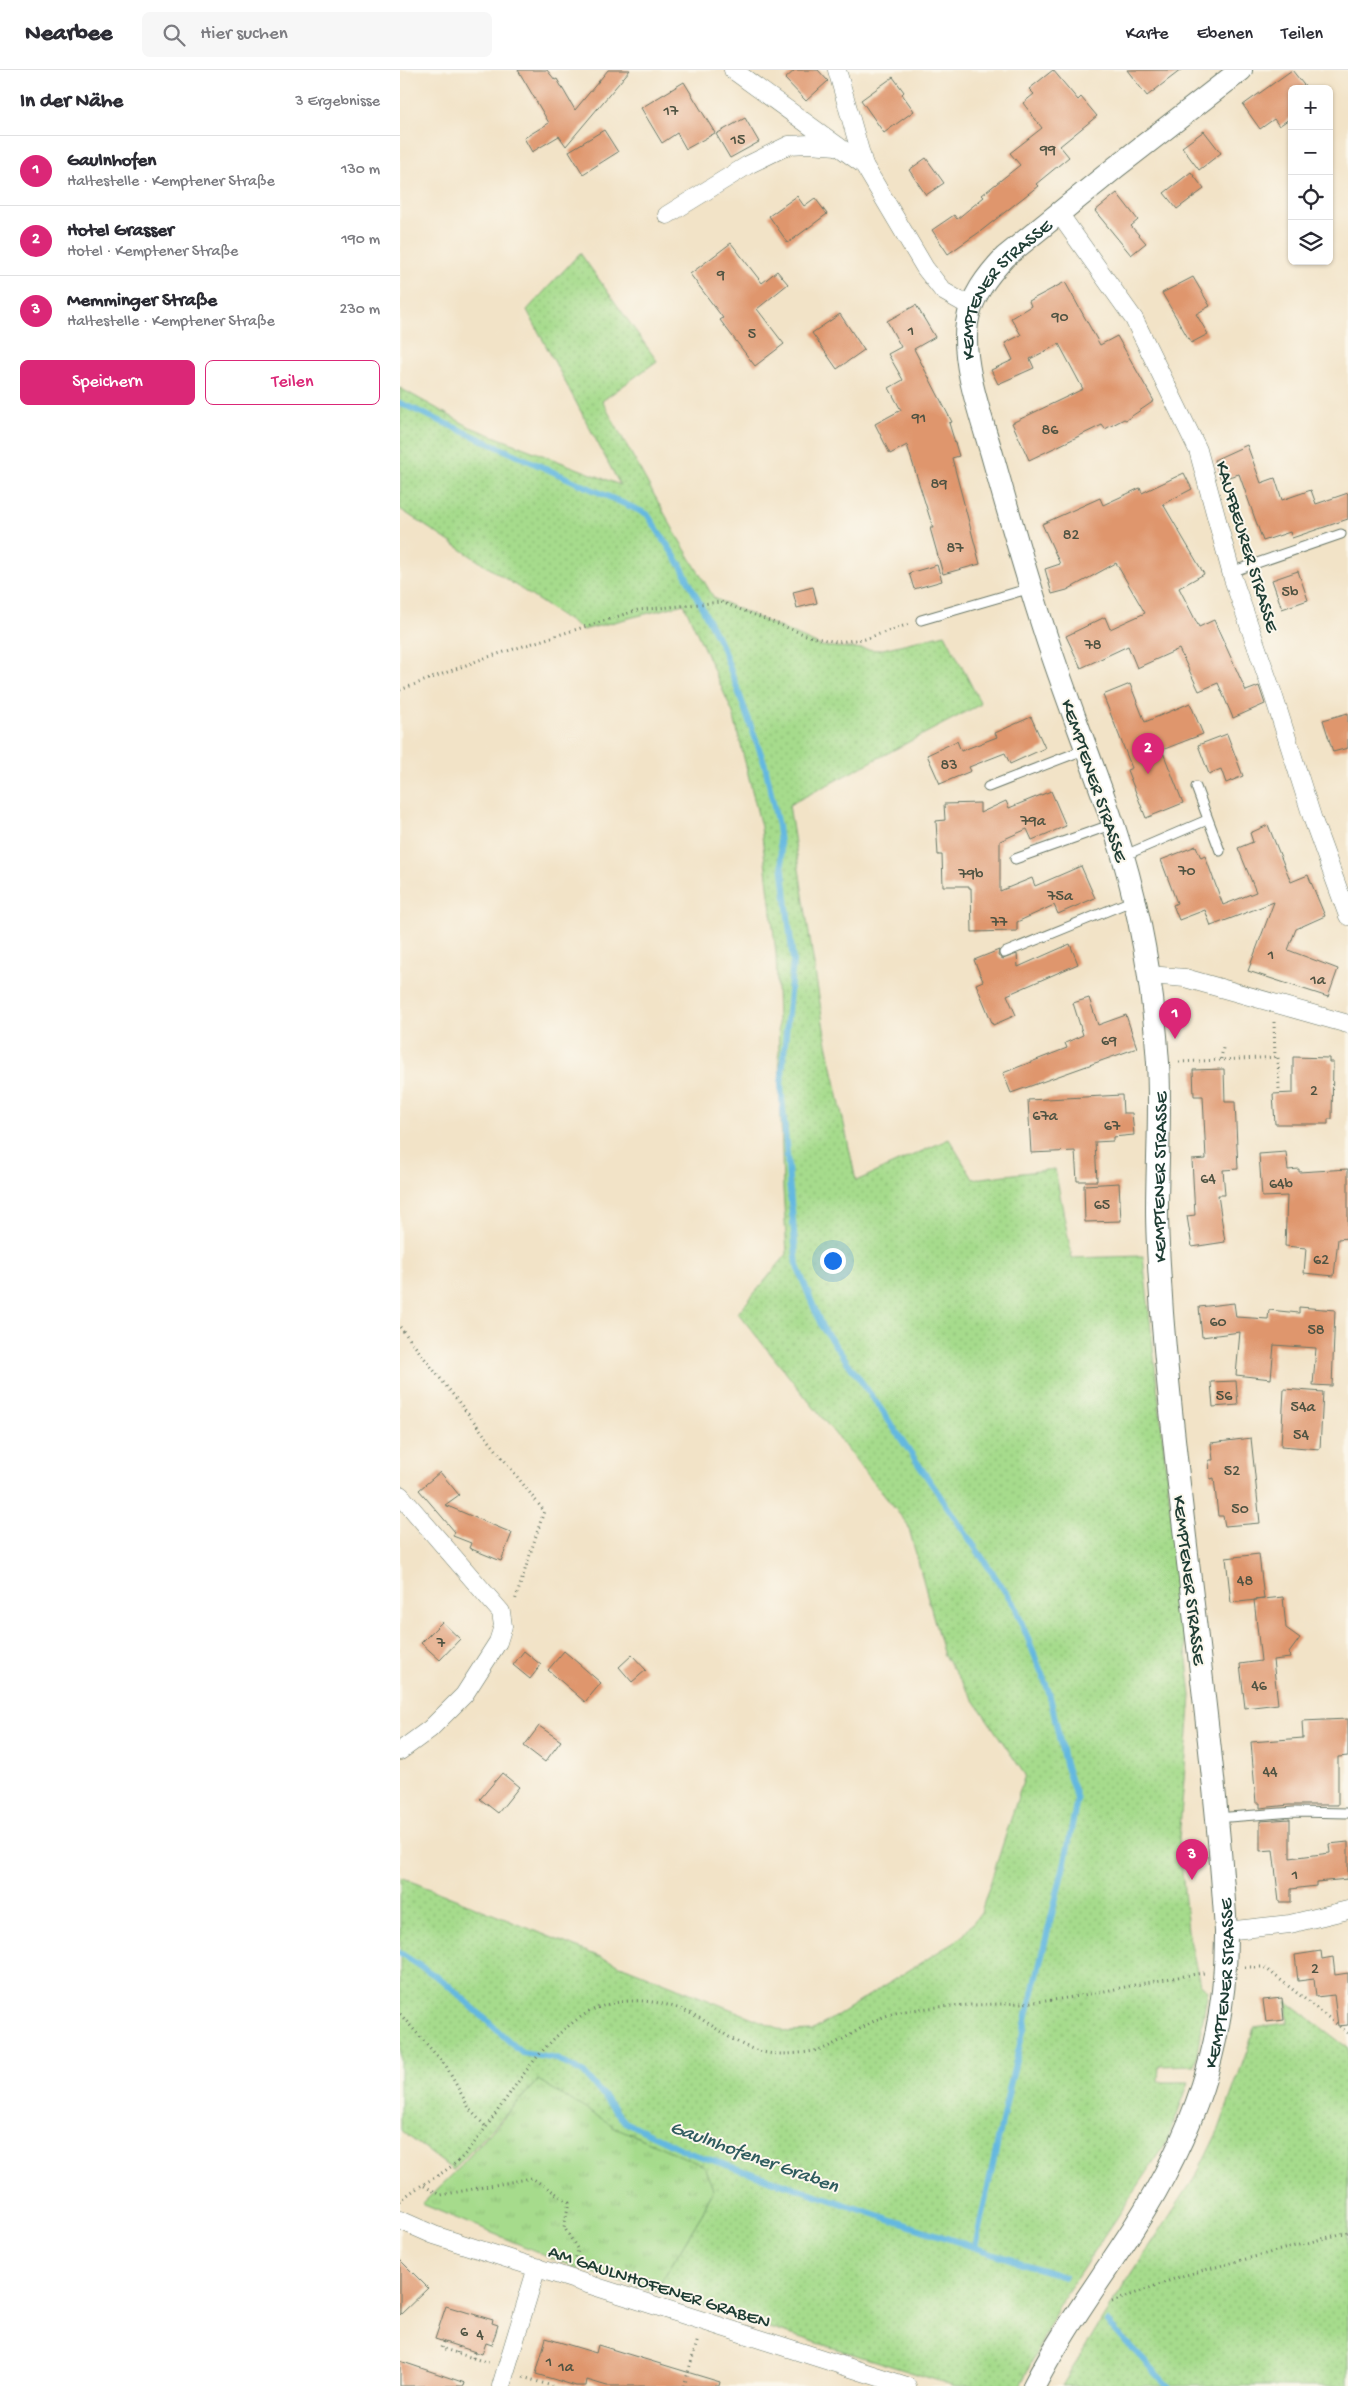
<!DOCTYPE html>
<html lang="de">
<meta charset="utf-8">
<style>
body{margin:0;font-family:"Gochi Hand",sans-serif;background:#f7f7f7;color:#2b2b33}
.controls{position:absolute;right:15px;top:15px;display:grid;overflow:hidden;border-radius:8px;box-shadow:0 1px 4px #0004}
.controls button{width:45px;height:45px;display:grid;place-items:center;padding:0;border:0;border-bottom:1px solid #e1e1e2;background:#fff;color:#2b2b33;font:25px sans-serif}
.you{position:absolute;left:432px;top:1190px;width:18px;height:18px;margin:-12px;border:4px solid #fff;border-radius:50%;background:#1a73e8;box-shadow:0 0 0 8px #1a73e833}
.badge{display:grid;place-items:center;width:32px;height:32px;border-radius:50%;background:#db2777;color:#fff;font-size:16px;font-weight:700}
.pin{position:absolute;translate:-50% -41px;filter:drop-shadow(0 1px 2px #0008)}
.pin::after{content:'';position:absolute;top:26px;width:18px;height:15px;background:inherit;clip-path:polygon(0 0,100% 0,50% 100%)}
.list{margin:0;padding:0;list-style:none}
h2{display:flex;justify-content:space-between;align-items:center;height:65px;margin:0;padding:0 20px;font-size:21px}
h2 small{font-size:16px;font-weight:400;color:#7c7c81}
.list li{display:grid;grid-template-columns:32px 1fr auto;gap:15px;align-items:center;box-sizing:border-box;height:70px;padding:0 20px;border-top:1px solid #e1e1e2}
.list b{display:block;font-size:19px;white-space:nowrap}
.list p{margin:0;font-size:16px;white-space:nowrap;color:#7c7c81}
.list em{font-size:16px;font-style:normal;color:#7c7c81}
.actions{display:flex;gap:10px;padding:15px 20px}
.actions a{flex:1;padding:11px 0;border:1px solid #db2777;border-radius:8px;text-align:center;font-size:18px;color:#db2777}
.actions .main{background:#db2777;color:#fff}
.icon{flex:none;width:28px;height:28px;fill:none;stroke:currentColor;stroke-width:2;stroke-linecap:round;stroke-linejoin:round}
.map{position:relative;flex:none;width:948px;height:2316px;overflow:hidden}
header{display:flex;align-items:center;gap:30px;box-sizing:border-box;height:70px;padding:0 25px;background:#fff;border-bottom:1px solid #e1e1e2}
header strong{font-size:24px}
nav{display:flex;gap:28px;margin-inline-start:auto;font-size:18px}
.search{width:350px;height:45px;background:#f7f7f7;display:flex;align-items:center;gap:12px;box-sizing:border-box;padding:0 18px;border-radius:8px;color:#7c7c81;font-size:19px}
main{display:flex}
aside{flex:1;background:#fff}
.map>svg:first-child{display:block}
.grass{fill:url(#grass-dots);stroke:#628c60}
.park{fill:url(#park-tufts);stroke:#628c60}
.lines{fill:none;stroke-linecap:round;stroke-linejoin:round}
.stream{stroke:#64b8e0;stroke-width:6}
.building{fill:#df966d}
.service-casing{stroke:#697767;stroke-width:11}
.minor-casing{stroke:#697767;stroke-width:19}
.tertiary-casing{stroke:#697767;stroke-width:24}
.path{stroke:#697767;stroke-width:3;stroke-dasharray:1 4;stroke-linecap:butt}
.service{stroke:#fff;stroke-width:9}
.minor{stroke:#fff;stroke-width:18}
.tertiary{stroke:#fff;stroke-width:22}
.labels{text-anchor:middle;stroke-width:4;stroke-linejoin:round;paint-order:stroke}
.number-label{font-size:16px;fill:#4f5342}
.street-label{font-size:19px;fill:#1f3d34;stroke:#fbf7ec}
.water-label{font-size:20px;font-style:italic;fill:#305c5f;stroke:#fbf7ec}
</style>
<header>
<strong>Nearbee</strong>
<div class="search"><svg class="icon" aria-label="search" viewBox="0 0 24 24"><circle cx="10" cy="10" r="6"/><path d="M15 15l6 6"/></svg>Hier suchen</div>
<nav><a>Karte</a><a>Ebenen</a><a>Teilen</a></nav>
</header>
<main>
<aside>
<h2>In der Nähe<small>3 Ergebnisse</small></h2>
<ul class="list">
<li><span class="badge">1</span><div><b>Gaulnhofen</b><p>Haltestelle · Kemptener Straße</p></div><em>130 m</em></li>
<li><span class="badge">2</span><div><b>Hotel Grasser</b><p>Hotel · Kemptener Straße</p></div><em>190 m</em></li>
<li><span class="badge">3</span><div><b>Memminger Straße</b><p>Haltestelle · Kemptener Straße</p></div><em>230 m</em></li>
</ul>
<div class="actions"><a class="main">Speichern</a><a>Teilen</a></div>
</aside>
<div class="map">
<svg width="948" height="2316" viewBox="0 0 948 2316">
<defs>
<pattern id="grass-dots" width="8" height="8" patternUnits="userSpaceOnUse" patternTransform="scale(1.25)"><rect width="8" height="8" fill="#a6db8c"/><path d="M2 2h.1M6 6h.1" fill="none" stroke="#8ebd79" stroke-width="1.8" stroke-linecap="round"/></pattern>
<pattern id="park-tufts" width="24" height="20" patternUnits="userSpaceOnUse" patternTransform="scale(1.25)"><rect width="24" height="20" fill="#a6db8c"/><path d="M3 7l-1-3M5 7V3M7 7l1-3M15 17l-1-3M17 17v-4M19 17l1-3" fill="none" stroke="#8ebd79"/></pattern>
</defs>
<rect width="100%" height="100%" fill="#fbf7ec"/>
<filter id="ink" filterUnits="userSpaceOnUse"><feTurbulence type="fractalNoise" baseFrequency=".02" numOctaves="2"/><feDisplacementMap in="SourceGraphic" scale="10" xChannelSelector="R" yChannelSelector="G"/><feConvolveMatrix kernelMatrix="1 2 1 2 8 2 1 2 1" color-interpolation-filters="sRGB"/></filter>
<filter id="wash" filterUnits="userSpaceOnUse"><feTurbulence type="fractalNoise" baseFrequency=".0096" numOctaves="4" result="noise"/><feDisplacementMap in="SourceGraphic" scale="20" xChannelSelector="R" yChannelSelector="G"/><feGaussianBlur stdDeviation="1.12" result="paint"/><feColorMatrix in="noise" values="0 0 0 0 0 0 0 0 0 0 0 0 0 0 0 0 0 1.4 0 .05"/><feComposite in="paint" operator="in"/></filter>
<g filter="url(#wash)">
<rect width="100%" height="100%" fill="#f2e3c7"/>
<g class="grass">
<path d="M180,183L257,291L202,331L277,466L314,528L421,576L479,580L545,564L581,634L389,735L424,959L456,1111L549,1069L573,1109L655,1099L672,1188L743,1186L791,1626L779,1769L788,1861L800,1914L808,1920L795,1995L759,1996L758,2012H789L766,2074L662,2230L620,2316H555L255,2222L303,2142L313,2119L138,2010L53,2100L0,2060V1807L388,1962L412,1961L562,1867L581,1842L625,1705L544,1586L508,1455L338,1243L387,1184L383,1119L376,883L361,757L333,643L284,534L183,560L0,439V318L70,357L220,415L127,240Z"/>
<path d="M886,1931L948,1978V2316H662L704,2246L797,2104L819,2059L848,1978L854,1957L888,1953Z"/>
</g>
<path class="park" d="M138,2010L217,2058L304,2096L313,2119L303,2142L255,2222L174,2197L22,2134L54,2103Z"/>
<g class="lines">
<g class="stream">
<path d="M0,333L247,444L281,496L323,579L365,695L378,756L393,891L381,1015L392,1144"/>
<path d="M392,1140L397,1196L422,1257L476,1332L615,1536L649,1622L665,1694L677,1729L666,1787L610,2015L575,2177"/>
<path d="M0,1883L45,1912L122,1983L157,1989L185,2004L225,2052L290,2083L664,2207"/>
<path d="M707,2252L768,2316"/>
</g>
</g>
<g id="blocks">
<g class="building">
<path d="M118,0H147L155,10L157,9L175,40L208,0H230L166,76L159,66L132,82L124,68L149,53Z"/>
<path d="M395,0H418L428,11L406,31L385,9Z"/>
<path d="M653,0L678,30L681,27L697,46L660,76L669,87L636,114L638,116L581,161L548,184L532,160L554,145L557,149L584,127L582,125L620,95L610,83L642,58L623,33L634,24L629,19Z"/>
<path d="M727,0H781L747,26Z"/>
<path d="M892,0L907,19H892V47L879,56L874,49L860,59L843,35Z"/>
<path d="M493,7L504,22L502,24L514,41L484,63L461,30Z"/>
<path d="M284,12L315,63L286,79L277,63L262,73L241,38Z"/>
<path d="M345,48L359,72L330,88L316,64Z"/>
<path d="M204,60L218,82L183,104L169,81Z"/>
<path d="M804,61L821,83L799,100L782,77Z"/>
<path d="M526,88L544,113L526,125L509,100Z"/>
<path d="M791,102L804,119L777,139L764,123Z"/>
<path d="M717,123L738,150L731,156L746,173L731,185L695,141Z"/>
<path d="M397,126L404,136L415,128L427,144L388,173L369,146Z"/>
<path d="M331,173L362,213L377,201L388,214L357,239L384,274L355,296L320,250L323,248L290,204Z"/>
<path d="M793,207L810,236L796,244L808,264L791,273L762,223Z"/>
<path d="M665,212L700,275L717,266L754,331L726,350L724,349L705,359L702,355L629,390L612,353L683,319L659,274L630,289L634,298L598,314L591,300L613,290L605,273L621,265L611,248L631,236L629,231Z"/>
<path d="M516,235L535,267L514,279L552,352L549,353L559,386L552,388L580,494L543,504L530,458H533L507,375L490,384L475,354L501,340L489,318L503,310L488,284L501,277L487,251Z"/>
<path d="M440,244L464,280L437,299L412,263Z"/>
<path d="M847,375L861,413L875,408L882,430L911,420L916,434L948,423V449L892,468L890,462L863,471L839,404L821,409L814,390Z"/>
<path d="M784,403L792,419L763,434L804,504L779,518L799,557L814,550L846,621L859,616L865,634L833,648L818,613L799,621L779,579L737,598L728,576L681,598L666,566L705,547L710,559L745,543L716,493L667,520L652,524L645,499L660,494L642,454L700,428L703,435L740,418L742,423Z"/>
<path d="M537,495L542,511L514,519L509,503Z"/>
<path d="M898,501L908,530L882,539L872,510Z"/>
<path d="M413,517L417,533L397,538L393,522Z"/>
<path d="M730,614L745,652L790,633L803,664L762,680L783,733L746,748L727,700L732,698L703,625Z"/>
<path d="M948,643V678L933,682L923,650Z"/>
<path d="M631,647L645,678L610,694L605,683L569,697L571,701L540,714L527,685L557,671L561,681L597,667L595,663Z"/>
<path d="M827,664L843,706L826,713L821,699L809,704L798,675Z"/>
<path d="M651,721L666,756L632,770L627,759L600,771V821L632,808L635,816L681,796L695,828L658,844L654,835L617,852V861L572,862L571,818H569V816H543L542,785H538L536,751L545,750L544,734L580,733V743L606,731L609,738Z"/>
<path d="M868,755L891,812L908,805L925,846L896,859L888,880L938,899L928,927L848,901L874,832L811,856L805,840L779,850L773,835L777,833L761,790L796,776L801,788L805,786L823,835L856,822L838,778L853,772L850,763Z"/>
<path d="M670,874L678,894L607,925L616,945L593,955L576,914L583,911L574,890L599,880L598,886L603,889L617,884L618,897Z"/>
<path d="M689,928L698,955L726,945L737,978L611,1023L603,1003L667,978L665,973L683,965L673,933Z"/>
<path d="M893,987L929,988V992H933L932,1049H928V1054H875L873,1024L893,1023Z"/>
<path d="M824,999L825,1032H835L838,1099L823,1100L825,1125H818L825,1172L792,1177L787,1146L795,1145L792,1090L806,1089L803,1026H794L793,1000Z"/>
<path d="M722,1025L723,1043H732L734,1065L713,1067V1071L695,1072L697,1111H677L675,1081L631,1083L628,1030Z"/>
<path d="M886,1082L888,1100L899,1099V1102L948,1099V1168L938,1169L934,1206L904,1203L906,1178L885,1176L887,1126L862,1127L859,1084Z"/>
<path d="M719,1113L721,1151L685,1152L684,1115Z"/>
<path d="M834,1233L836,1247L868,1249L869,1240L899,1243V1237L935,1240L932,1316L913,1315L916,1278L874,1275L871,1309L836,1305L840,1262L802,1267L799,1237Z"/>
<path d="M836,1311L838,1335L813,1337L811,1312Z"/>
<path d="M884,1319L923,1322L920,1379L881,1376Z"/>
<path d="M851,1368L860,1453L825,1456L823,1446H818L814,1408L810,1409L809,1390H813L811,1373Z"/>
<path d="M40,1402L59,1425L45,1435L112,1463L101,1491L69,1478L71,1473L53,1466L55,1462L19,1420Z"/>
<path d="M859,1484L864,1529L831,1533L826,1488Z"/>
<path d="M883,1527L886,1558L900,1568L889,1583L890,1588L873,1590L878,1634L845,1638L840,1594L861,1591L854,1530Z"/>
<path d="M42,1552L60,1569L40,1590L21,1573Z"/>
<path d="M124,1581L141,1595L130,1609L113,1595Z"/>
<path d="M164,1581L201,1613L185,1632L148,1600Z"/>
<path d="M232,1585L246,1600L232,1612L219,1597Z"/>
<path d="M948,1649V1686L938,1687V1735H889L860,1738V1733H856L851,1672L903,1668L902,1651Z"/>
<path d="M139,1656L161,1671L145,1692L124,1676Z"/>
<path d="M102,1703L119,1717L98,1743L80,1729Z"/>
<path d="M890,1749V1788L930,1783L929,1774L948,1772V1809L916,1812V1816L891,1819V1832H879L873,1780L860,1781V1751Z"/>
<path d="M921,1881L922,1889L933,1887L935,1905L948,1903V1955L938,1956L934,1925L916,1927L914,1909L898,1911L895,1885Z"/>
<path d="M882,1928L884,1950L866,1952L863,1930Z"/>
<path d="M0,2190L28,2218L0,2245Z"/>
<path d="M46,2236L93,2250L92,2253L98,2255L92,2275L86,2273L82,2284L35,2269Z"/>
<path d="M146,2268L196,2283L198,2275L320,2312L319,2316H207L187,2310L186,2316H176L136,2304Z"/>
<path d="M0,2291L65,2313L64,2316H0Z"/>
</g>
</g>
</g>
<g filter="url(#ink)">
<use href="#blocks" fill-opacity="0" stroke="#697767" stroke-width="1"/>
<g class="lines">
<defs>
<g id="service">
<path d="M831,502L941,464"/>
<path d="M521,550L631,518"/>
<path d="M588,717L686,679"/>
<path d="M796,717L820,781"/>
<path d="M723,786L807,750"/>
<path d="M615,789L713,754"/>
<path d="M604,883L734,830"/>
<path d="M816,1748L894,1742L948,1743"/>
</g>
<g id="minor">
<path d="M333,0L464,95L525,198L543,221L571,237"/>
<path d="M437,0L464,95"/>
<path d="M658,142L734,249L798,380L833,509L873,624L913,750L948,846"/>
<path d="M267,145L348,95L389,75L409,74L437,76"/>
<path d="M749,905L785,908L948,954"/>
<path d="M0,1425L101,1542L103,1556L98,1572L64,1625L30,1659L0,1681"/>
<path d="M826,1861L890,1854L948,1840"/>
<path d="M0,2150L34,2165L507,2316"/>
<path d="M101,2316L137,2197"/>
</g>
<g id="tertiary">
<path id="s1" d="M634,2316C662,2261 700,2211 733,2159C793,2065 827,1973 826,1861C813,1654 778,1450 762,1243C760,1209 757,1174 757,1140C757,1091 761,1042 758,993C753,913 739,833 714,757C694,697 670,638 650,578C629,515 611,452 593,388C582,349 561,294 567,253C571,227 587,206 605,187L716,97L841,0"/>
</g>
</defs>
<use href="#service" class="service-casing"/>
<use href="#minor" class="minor-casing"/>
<use href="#tertiary" class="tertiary-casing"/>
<g class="path">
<path d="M0,620L82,589L238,540L321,532L411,567L437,572L465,569L509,554"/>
<path d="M874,952L875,988"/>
<path d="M821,989L823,978"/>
<path d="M779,992L878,987L879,1019"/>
<path d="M0,1257L144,1441L115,1531"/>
<path d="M845,1897H864L948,1963"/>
<path d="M0,1944L46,1996L70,2040L86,2057"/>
<path d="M24,2116L41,2125L132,2108L169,2132L164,2157L178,2180L175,2190"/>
<path d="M0,2131C20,2113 49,2103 66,2083C106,2036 134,1973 189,1942C224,1923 270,1930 303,1950C327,1965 346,1982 376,1984C391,1984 408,1983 422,1979C448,1970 471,1947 500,1942C548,1933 598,1936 646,1931C699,1924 751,1910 804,1903"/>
<path d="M712,2232L782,2206L948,2162"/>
<path d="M43,2272L41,2278L89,2293"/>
<path d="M57,2283L58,2277"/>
<path d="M73,2288L74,2281"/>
<path d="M123,2307L152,2316"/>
<path d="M284,2316L298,2269"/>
</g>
<use href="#service" class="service"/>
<use href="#minor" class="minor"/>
<use href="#tertiary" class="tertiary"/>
</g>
</g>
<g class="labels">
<g class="number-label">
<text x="271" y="45">17</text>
<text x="338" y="74">15</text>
<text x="648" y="84">99</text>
<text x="321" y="209">9</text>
<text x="660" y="251">90</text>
<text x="511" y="265">1</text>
<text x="352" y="268">5</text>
<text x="519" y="352">91</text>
<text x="650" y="364">86</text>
<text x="539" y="418">89</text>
<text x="671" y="469">82</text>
<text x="555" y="482">87</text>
<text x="890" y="526">5b</text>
<text x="693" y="579">78</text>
<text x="549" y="699">83</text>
<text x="633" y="755">79a</text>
<text x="787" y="805">70</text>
<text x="571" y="808">79b</text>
<text x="660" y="830">75a</text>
<text x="599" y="856">77</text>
<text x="871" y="889">1</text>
<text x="918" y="914">1a</text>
<text x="709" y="975">69</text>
<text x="914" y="1025">2</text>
<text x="645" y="1050">67a</text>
<text x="712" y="1060">67</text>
<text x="808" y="1113">64</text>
<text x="881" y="1118">64b</text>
<text x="702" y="1139">65</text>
<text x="921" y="1194">62</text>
<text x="818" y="1256">60</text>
<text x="916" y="1264">58</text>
<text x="824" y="1330">56</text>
<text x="903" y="1341">54a</text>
<text x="901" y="1369">54</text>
<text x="832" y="1405">52</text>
<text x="840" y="1443">50</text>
<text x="845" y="1515">48</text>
<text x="41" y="1577">7</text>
<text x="859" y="1620">46</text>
<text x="870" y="1706">44</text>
<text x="895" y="1809">1</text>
<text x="915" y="1903">2</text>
<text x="64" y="2266">6</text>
<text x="80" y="2269">4</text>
<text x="149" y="2296">1</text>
<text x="166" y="2301">1a</text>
</g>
<g class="street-label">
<text dy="7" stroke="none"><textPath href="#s1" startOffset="2190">KEMPTENER STRASSE</textPath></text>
<text transform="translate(849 476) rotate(73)" y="7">KAUFBEURER STRASSE</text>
<text transform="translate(696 710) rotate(71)" y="7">KEMPTENER STRASSE</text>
<text dy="7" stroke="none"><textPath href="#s1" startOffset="1260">KEMPTENER STRASSE</textPath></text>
<text transform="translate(791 1510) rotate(83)" y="7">KEMPTENER STRASSE</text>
<text dy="7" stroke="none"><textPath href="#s1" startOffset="450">KEMPTENER STRASSE</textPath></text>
<text transform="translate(260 2215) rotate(18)" y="7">AM GAULNHOFENER GRABEN</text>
</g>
<g class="water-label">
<text transform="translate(355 2085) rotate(20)" y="7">Gaulnhofener Graben</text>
</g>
</g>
</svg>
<div class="controls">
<button>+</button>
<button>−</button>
<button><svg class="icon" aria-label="locate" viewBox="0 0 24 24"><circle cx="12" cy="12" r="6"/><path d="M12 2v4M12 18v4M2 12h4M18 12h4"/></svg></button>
<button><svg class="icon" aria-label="layers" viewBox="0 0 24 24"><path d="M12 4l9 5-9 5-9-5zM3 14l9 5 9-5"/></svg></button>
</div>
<div class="you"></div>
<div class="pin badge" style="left:775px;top:969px">1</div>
<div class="pin badge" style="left:748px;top:704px">2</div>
<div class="pin badge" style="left:792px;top:1810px">3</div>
</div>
</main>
